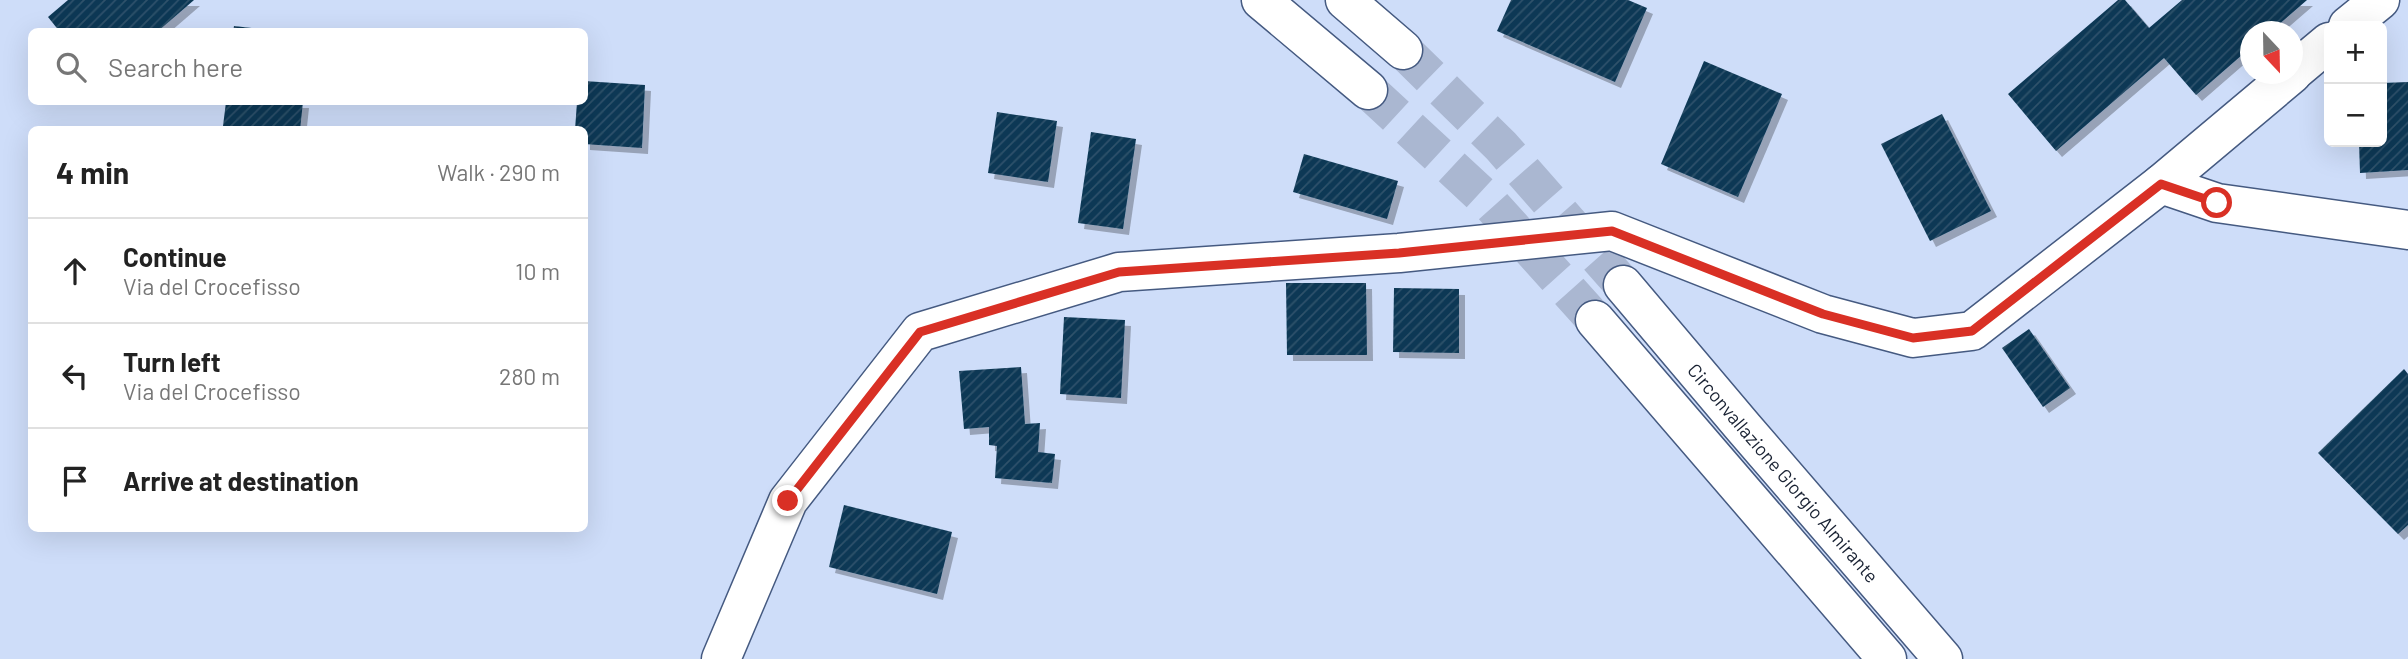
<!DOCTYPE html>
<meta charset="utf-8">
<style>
body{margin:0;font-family:Barlow,sans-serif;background:#f6f6f6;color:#222}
.controls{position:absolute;right:21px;top:21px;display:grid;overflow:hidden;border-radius:10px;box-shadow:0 7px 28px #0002}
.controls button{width:63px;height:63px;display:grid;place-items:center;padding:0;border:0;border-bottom:2px solid #e0e0e0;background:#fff;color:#222;font:35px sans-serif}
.compass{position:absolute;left:2240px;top:21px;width:63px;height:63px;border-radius:50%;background:#fff;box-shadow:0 7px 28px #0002;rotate:158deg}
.stop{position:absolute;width:21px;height:21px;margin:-16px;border:5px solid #d93025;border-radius:50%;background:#fff}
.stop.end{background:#d93025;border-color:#fff;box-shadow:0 2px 7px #0008}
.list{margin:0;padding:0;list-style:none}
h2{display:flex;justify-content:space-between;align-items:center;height:91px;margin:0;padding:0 28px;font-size:30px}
h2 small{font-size:23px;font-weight:400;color:#767676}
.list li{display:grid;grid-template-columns:46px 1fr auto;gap:21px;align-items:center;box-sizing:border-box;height:105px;padding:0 28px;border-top:2px solid #e0e0e0}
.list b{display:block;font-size:26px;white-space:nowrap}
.list p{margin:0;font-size:23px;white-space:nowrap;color:#767676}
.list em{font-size:23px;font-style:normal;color:#767676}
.icon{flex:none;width:38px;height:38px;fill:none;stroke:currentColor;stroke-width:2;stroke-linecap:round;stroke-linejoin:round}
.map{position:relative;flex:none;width:2408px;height:659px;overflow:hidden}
.search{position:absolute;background:#fff;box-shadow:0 7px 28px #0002;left:28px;top:28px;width:560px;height:77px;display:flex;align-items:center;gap:18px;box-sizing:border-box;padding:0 24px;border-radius:10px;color:#767676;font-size:26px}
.panel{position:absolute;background:#fff;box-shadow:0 7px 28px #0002;left:28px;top:126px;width:560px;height:406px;border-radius:10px}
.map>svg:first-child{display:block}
.building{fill:url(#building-hatch);filter:url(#shadow)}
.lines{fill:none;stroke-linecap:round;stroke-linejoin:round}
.highway-tunnel{stroke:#aab7d1;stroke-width:38;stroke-dasharray:38 19;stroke-linecap:butt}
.street-casing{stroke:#455a81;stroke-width:41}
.highway-casing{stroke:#455a81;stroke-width:41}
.street{stroke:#fff;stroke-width:38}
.highway{stroke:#fff;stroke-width:38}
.route{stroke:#d93025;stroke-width:9}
.labels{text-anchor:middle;stroke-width:7;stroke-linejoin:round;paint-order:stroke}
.street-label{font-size:19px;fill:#182132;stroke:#ceddf9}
</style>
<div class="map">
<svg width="2408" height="659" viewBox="0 0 2408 659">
<defs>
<pattern id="building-hatch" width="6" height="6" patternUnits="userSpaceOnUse" patternTransform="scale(1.75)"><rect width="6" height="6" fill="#0c3855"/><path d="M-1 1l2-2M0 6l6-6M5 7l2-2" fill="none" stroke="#2f526b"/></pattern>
<filter id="shadow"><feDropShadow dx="6" dy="6" stdDeviation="0" flood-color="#0004"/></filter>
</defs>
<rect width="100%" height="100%" fill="#ceddf9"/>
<g class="building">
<path d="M68,0H194L157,32H60L48,17Z"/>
<path d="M1511,0H1628L1647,8L1615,82L1497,31Z"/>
<path d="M2118,0H2125L2149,28L2182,0H2307L2270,32H2250V48L2196,95L2164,58L2056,151L2008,94Z"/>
<path d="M234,26L270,30V32H233Z"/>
<path d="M1704,61L1782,94L1738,197L1661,164Z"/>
<path d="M584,81L645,85L642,148L584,144V130H575L577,102H584Z"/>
<path d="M2408,82V170L2360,173L2359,142H2382V83Z"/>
<path d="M226,102H303L300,130H253L223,126Z"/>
<path d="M997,112L1057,121L1048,182L988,173Z"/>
<path d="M1942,114L1991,211L1930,241L1881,144Z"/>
<path d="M1091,132L1136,139L1123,229L1078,223Z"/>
<path d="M1304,154L1398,181L1387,219L1293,192Z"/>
<path d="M1286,283H1366L1367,355H1287Z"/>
<path d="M1394,288L1459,289V353L1393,352Z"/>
<path d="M1064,317L1125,320L1121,398L1060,394Z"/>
<path d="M2029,329L2070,388L2043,407L2002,348Z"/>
<path d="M1021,367L1025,424L1040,423L1038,452L1055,454L1052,483L995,478L997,446L989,445V427L964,429L959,371Z"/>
<path d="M2404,369L2408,374V525L2398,534L2318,453Z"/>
<path d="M844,505L952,532L937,594L829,567Z"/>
</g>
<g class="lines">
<g class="highway-tunnel">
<path d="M1403,50L1501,146L1623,285"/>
<path d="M1368,90L1488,201L1595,320"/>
</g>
<defs>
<g id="street">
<path d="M2348,26L2380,0"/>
<path d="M2292,73L2329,42"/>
<path d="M2161,184L2292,74"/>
<path d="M721,659L788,501L920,332L1119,272L1399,253L1612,231L1823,314L1913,338L1972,331L2161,184L2217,203L2408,230"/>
</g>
<g id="highway">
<path d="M1261,0L1368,90"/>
<path d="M1345,0L1403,50"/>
<path id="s1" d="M1623,285L1743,427L1943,659"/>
<path d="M1595,320L1887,659"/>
</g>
</defs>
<use href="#street" class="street-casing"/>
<use href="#highway" class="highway-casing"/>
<use href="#street" class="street"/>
<use href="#highway" class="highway"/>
</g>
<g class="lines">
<path class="route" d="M788,501L920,332L1119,272L1399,253L1612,231L1823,314L1913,338L1972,331L2161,184L2217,203"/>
</g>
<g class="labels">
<g class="street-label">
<text dy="7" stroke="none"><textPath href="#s1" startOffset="247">Circonvallazione Giorgio Almirante</textPath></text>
</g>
</g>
</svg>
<div class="controls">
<button>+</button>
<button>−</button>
</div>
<svg class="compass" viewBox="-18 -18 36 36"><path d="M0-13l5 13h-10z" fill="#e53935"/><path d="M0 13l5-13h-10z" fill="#767676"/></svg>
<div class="stop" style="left:2217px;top:203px"></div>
<div class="stop end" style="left:788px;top:501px"></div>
<div class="search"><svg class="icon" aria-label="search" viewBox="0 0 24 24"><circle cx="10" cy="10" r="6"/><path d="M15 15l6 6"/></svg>Search here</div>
<section class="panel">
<h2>4 min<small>Walk · 290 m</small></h2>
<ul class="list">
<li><svg class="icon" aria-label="ahead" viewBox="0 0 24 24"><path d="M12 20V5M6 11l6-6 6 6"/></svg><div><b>Continue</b><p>Via del Crocefisso</p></div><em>10 m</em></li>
<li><svg class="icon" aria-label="left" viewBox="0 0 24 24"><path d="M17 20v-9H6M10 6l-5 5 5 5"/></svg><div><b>Turn left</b><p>Via del Crocefisso</p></div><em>280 m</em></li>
<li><svg class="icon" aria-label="arrive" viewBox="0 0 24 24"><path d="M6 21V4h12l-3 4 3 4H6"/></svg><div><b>Arrive at destination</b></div></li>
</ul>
</section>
</div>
